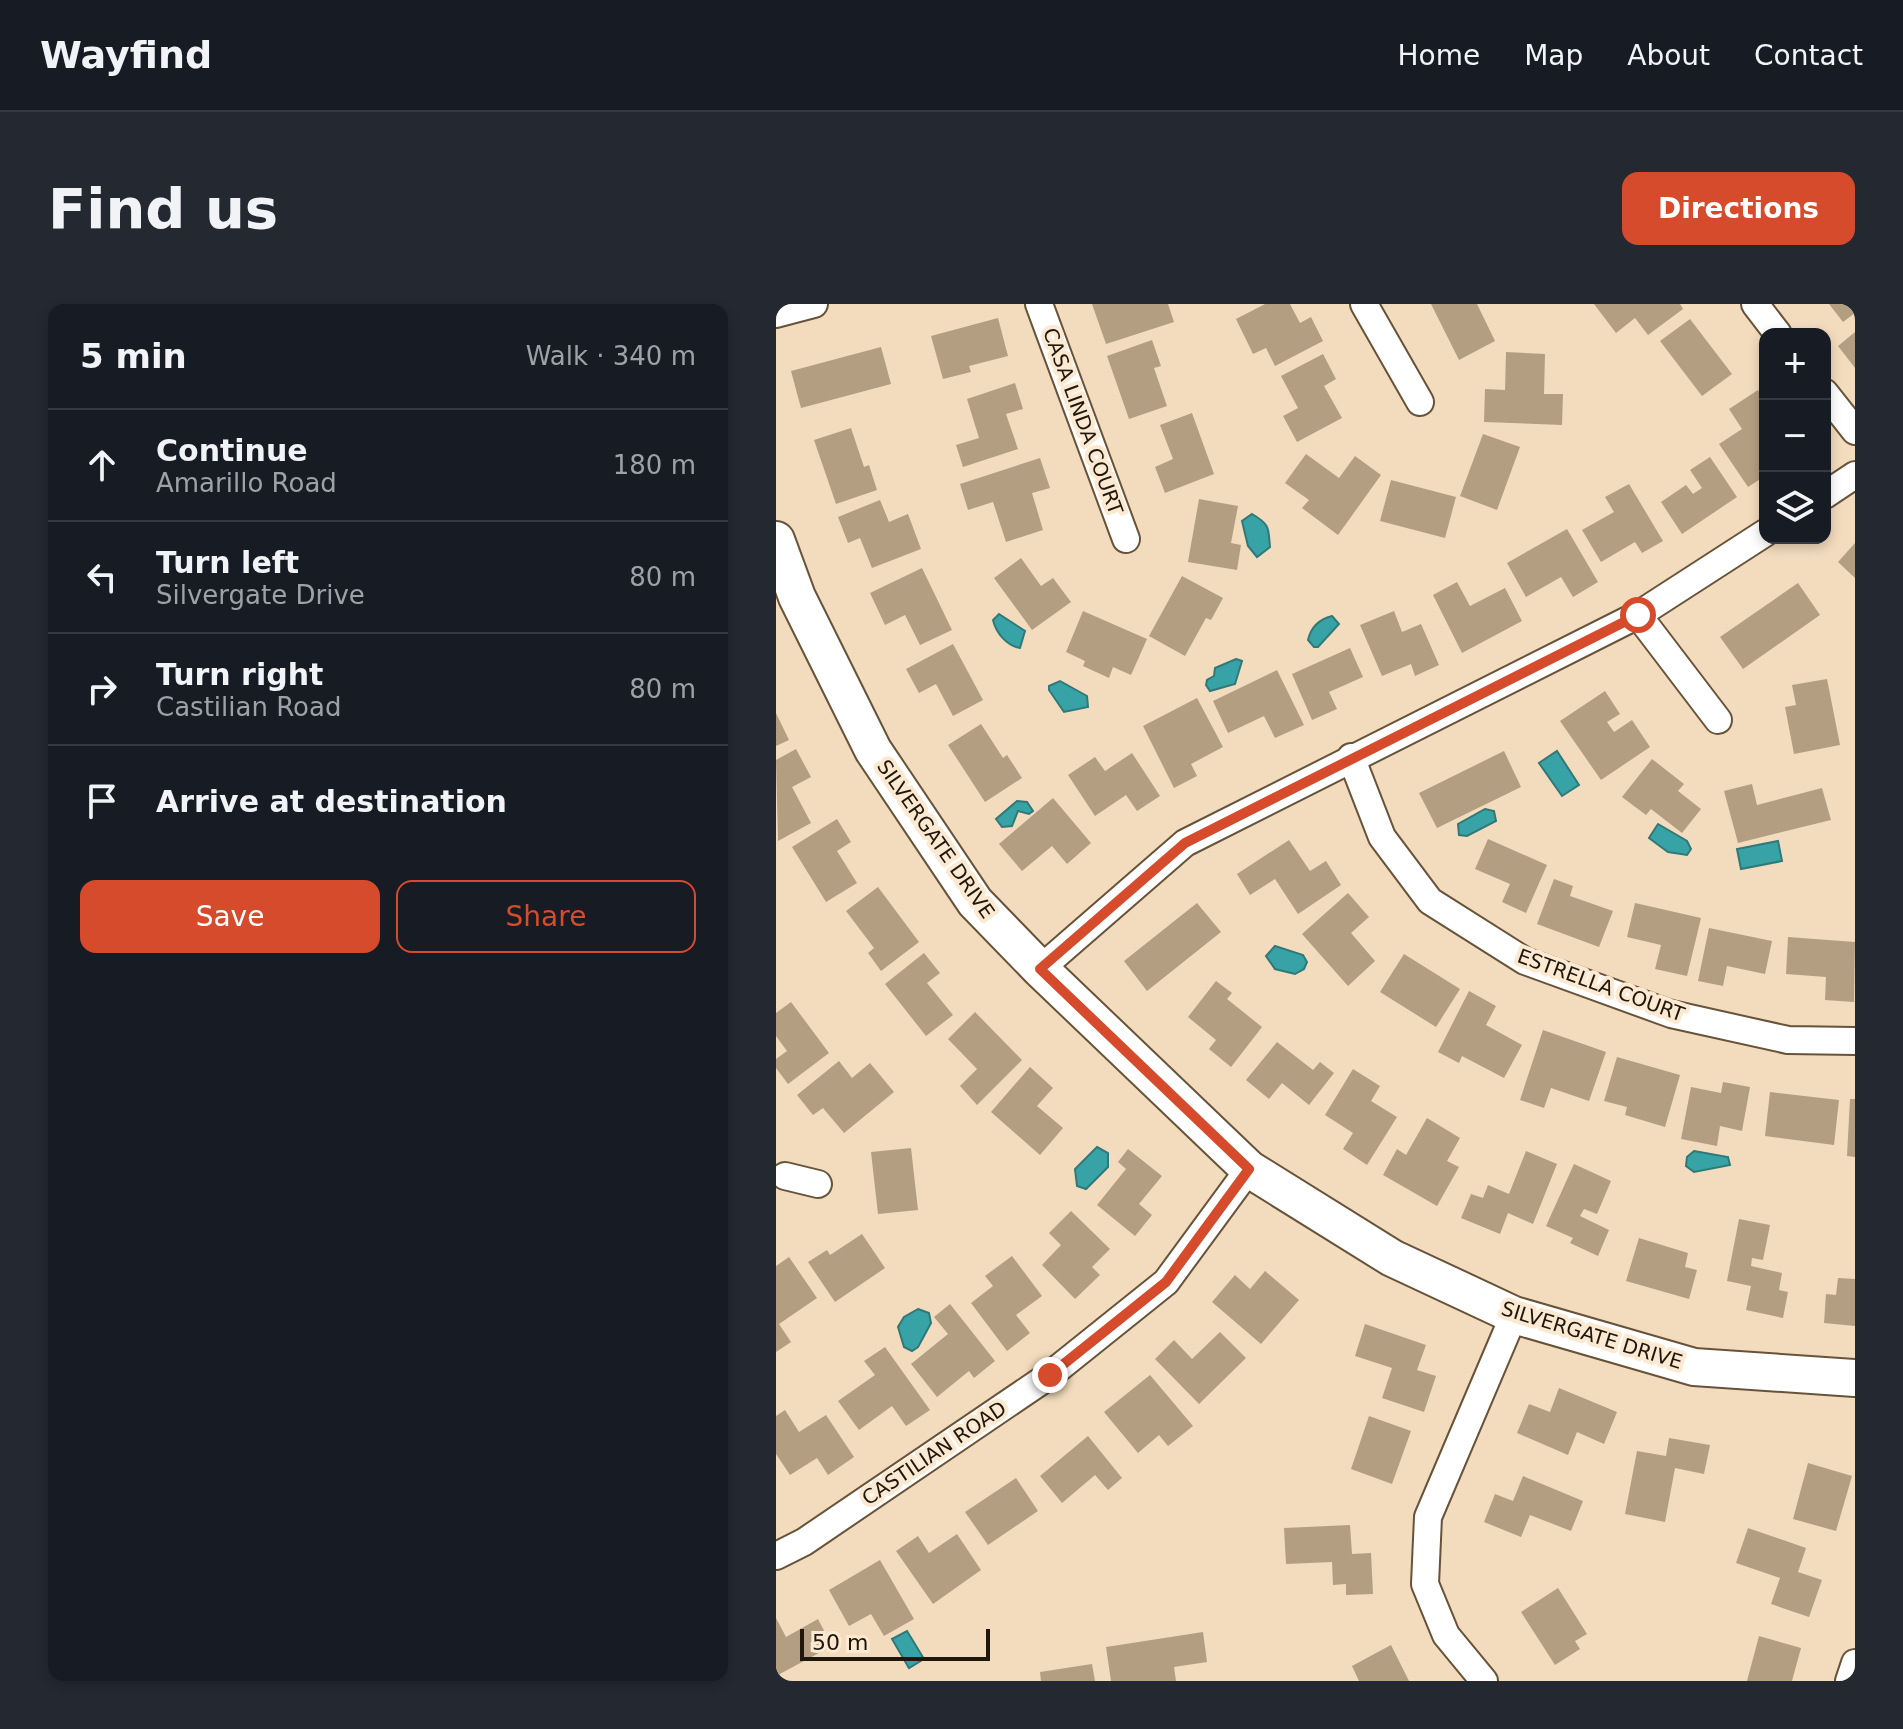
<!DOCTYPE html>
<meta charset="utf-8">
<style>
body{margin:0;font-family:"DejaVu Sans",sans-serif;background:#242831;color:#f1f3f6}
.controls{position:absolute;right:24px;top:24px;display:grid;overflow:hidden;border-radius:16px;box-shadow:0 4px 12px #0003}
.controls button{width:72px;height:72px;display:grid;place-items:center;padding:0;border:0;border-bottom:2px solid #363941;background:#171b24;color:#f1f3f6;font:40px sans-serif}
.scale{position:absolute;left:24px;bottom:20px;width:190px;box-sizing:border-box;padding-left:8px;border:4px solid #1f170c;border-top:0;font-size:22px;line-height:28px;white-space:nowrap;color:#1f170c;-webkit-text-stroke:6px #fce9d1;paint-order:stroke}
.stop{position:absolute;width:24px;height:24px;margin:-18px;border:6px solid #d54b2b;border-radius:50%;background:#fff}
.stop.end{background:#d54b2b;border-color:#fff;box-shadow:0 2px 8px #0008}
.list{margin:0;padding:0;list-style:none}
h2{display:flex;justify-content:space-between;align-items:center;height:104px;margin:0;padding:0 32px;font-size:34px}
h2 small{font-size:26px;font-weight:400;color:#9ea1a6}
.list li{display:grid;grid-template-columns:52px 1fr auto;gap:24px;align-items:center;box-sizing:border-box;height:112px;padding:0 32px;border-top:2px solid #363941}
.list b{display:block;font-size:30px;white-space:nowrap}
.list p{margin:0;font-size:26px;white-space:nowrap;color:#9ea1a6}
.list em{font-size:26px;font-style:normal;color:#9ea1a6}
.actions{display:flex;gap:16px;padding:24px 32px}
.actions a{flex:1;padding:18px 0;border:2px solid #d54b2b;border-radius:16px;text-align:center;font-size:28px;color:#d54b2b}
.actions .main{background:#d54b2b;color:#fff}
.icon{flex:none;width:44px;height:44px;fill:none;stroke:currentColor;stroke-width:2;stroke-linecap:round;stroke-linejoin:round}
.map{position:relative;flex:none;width:1079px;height:1377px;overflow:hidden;border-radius:16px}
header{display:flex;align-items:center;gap:48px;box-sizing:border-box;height:112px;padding:0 40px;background:#171b24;border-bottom:2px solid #363941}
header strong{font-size:38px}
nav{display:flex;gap:44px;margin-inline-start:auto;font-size:28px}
.intro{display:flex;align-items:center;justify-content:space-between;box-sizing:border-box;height:192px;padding:0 48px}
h1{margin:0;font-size:56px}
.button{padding:20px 36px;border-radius:16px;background:#d54b2b;color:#fff;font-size:28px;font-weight:700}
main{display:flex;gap:48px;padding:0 48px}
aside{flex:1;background:#171b24;border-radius:16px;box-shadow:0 4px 12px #0003}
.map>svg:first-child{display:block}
.water{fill:#38a3a6;stroke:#307978;stroke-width:2}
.building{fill:#b49e81}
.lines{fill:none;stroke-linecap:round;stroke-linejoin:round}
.street-casing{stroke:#675339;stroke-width:30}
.secondary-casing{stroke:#675339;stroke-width:40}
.street{stroke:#fff;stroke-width:26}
.secondary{stroke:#fff;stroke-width:36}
.route{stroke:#d54b2b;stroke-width:10}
.labels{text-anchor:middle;stroke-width:8;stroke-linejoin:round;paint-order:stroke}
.street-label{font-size:20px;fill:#1f170c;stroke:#fce9d1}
</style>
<header>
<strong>Wayfind</strong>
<nav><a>Home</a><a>Map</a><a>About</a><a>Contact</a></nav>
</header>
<div class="intro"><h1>Find us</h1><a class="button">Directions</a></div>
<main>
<aside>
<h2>5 min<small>Walk · 340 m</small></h2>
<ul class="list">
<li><svg class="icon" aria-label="ahead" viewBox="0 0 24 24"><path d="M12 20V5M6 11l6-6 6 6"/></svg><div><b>Continue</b><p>Amarillo Road</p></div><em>180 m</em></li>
<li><svg class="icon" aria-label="left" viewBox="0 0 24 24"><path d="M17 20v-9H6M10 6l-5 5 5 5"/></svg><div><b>Turn left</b><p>Silvergate Drive</p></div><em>80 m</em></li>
<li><svg class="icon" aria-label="right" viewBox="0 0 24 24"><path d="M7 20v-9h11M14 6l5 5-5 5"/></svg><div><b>Turn right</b><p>Castilian Road</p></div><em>80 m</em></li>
<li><svg class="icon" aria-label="arrive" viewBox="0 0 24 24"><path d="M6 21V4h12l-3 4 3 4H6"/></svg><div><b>Arrive at destination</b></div></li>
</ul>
<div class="actions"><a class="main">Save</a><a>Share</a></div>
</aside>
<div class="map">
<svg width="1079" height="1377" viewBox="0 0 1079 1377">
<rect width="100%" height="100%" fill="#f3dbbd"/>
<g class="water">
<path d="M476,210C495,221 492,225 494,243L481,253L472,242L466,217Z"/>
<path d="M223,310L249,327L244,344C231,342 220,329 217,316Z"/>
<path d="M556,312L563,320L542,343H538L532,336C535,323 544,315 556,312Z"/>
<path d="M460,355L466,357L459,380L434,387L430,381L431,376L438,372L439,364Z"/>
<path d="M284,377L311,392L312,403L288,408L273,386V382Z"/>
<path d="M781,447L803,481L786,492L763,459Z"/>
<path d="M241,497L251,498L257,507L253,510L242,507L236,522L226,523L220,515Z"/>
<path d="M709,505L718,507L720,517L691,532L683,531L682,520Z"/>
<path d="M882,520L911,537L915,545L911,551L892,548L873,534Z"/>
<path d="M1002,537L1006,557L965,565L961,545Z"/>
<path d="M499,642L527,651L531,658L528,665L519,670L499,665L490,652Z"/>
<path d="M321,843L332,849V863L310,885L301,882L299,865Z"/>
<path d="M918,847L952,853L954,861L918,868L910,862L911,853Z"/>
<path d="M142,1005L153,1009L155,1019L142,1043L136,1047L128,1043L122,1023L128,1013Z"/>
<path d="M131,1327L148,1355L133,1364L116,1335Z"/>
</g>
<g class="building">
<path d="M316,0H392L398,18L330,40Z"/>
<path d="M489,0H514L524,19L535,13L547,37L499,62L490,44L477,50L460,15Z"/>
<path d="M655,0H701L719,37L683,56Z"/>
<path d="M818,0H904L907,5L872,31L859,14L840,29Z"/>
<path d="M1053,0H1079V9L1067,18Z"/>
<path d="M222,14L232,52L193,62L195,68L167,75L155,32Z"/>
<path d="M914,15L956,70L926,92L884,37Z"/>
<path d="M1079,28V64L1062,42Z"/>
<path d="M376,36L385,62L378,64L391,102L353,115L331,52Z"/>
<path d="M105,43L115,80L25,104L15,67Z"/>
<path d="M730,48L769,50L768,90H787L786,121L708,118L709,85L729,86Z"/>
<path d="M547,50L560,75L548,82L566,114L521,138L507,112L522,104L505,72Z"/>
<path d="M239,79L247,105L230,110L242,145L187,163L180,141L203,134L191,95Z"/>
<path d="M982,86L989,97V172L972,183L943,140L966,125L953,105Z"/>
<path d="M416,109L438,170L389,189L379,163L397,155L384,121Z"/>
<path d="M75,124L88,163L93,161L101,186L60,200L38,136Z"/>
<path d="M707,130L744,143L721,206L684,192Z"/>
<path d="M530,150L563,174L579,152L605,171L562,231L526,204L533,196L509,179Z"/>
<path d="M934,153L961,193L906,230L885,198L910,181L917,190L926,184L914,166Z"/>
<path d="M264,154L274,184L256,189L267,226L230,238L217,198L192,206L184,180Z"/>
<path d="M615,176L680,193L669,234L604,217Z"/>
<path d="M853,180L887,237L866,249L859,238L825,258L806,226L838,208L829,193Z"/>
<path d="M423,195L462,202L455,239L465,241L461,266L412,258Z"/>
<path d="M104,196L113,218L132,210L145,245L96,264L84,234L72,239L62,213Z"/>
<path d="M791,225L822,278L797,293L785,273L750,293L731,259Z"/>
<path d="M1079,239V274L1062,258Z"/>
<path d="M245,254L265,282L277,274L295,298L256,326L218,274Z"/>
<path d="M146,264L176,326L144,341L129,311L109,321L94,289Z"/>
<path d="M406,272L447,294L435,316L430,314L409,352L373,332Z"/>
<path d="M681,278L694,302L729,284L746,317L686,349L657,291Z"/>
<path d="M1022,279L1044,311L967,365L944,333Z"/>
<path d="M307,307L371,335L355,371L337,363L333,374L307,362L309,357L290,348Z"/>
<path d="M618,307L626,328L645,320L663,361L639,372L635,360L606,372L584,321Z"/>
<path d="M177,340L207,396L177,412L160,380L143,389L130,365Z"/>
<path d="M574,344L587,373L553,388L561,405L536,416L516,370Z"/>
<path d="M501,366L528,421L499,434L488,412L452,429L437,397Z"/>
<path d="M1051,375L1064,441L1018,450L1009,403L1020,401L1016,381Z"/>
<path d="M829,387L844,410L831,418L838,428L856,416L874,443L825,476L784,417Z"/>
<path d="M421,394L447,443L415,460L421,472L398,484L367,422Z"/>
<path d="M0,409L13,436L0,442Z"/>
<path d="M205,420L227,454L231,451L246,474L209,498L172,441Z"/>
<path d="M20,445L35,473L16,483L35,519L2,537L0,456Z"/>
<path d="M728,447L745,483L661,524L643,489Z"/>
<path d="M356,449L384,492L361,507L350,491L319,512L292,471L319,453L329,467Z"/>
<path d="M876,455L908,480L902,487L925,505L906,529L875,505L870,511L846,493Z"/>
<path d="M976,480L981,501L1046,484L1055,516L962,539L948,487Z"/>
<path d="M277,494L315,539L291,560L276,542L246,567L223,540Z"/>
<path d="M61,515L75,538L61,547L81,579L50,598L16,543Z"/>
<path d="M712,535L771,561L750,609L726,598L734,580L699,565Z"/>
<path d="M513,536L534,567L550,557L565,581L522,610L499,575L474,591L461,570Z"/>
<path d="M778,575L797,582L794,592L837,607L823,643L761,620Z"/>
<path d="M102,583L143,638L105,667L92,649L98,644L70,607Z"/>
<path d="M572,589L593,613L575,629L599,657L572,682L526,630Z"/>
<path d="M421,599L445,628L371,687L348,657Z"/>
<path d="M859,599L925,614L911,672L879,665L885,641L851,633Z"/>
<path d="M933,624L996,637L989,670L951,662L947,682L922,677Z"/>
<path d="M1012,633L1079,638L1078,698L1049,696L1050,673L1010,670Z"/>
<path d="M148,649L164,669L151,679L177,711L150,732L109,680Z"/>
<path d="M628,650L684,685L660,723L604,688Z"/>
<path d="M440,677L456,689L451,695L486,723L455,763L433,745L440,736L412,713Z"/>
<path d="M693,687L720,702L710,721L746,741L728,774L686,752L683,759L662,748Z"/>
<path d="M15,698L53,749L12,780L0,764V755L11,747L0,732V709Z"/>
<path d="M199,708L246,756L201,801L184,782L201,765L172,735Z"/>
<path d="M767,726L830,748L813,797L775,784L768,804L744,796Z"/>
<path d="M501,738L537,766L544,758L558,769L533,801L506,779L493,795L470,776Z"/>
<path d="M841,753L904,771L889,823L849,811L851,803L828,797Z"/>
<path d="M63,757L76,774L94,759L118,788L68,829L47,804L37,811L21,791Z"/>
<path d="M254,763L277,784L261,802L287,824L264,851L215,808Z"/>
<path d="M577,765L604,782L595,797L621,813L591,861L567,845L577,829L549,811Z"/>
<path d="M947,778L974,783L966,827L944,822L941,842L905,835L915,783L945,789Z"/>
<path d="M994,788L1063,796L1058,841L989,832Z"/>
<path d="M1074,795H1079V853L1071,852Z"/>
<path d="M651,814L684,834L671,857L683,863L661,902L607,871L621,845L630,851Z"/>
<path d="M135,844L142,906L102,910L95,848Z"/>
<path d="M352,845L386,872L363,900L376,911L359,932L321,901L350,865L342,858Z"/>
<path d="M750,847L781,860L757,920L732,909L724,930L685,914L695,890L707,894L712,881L733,890Z"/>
<path d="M798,860L835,877L821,910L808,905L804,912L833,926L822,952L794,939L797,934L770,922Z"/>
<path d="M295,907L334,945L316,963L324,971L299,995L266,961L285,941L273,929Z"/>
<path d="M963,915L994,921L987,956L976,954L975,962L1006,969L1003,986L1012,988L1007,1014L970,1006L975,982L951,977Z"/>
<path d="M86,930L109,964L59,998L32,958L51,946L54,951Z"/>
<path d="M863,934L912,949L909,963L921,966L913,995L850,977Z"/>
<path d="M236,952L266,992L240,1011L254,1029L231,1047L195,999L217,982L209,972Z"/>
<path d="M13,953L41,994L3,1020L15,1038L0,1048V962Z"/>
<path d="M489,967L523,996L485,1040L436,998L459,971L474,985Z"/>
<path d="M1062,974L1079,975V1022L1048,1019L1050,990L1060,991Z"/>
<path d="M174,1000L219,1057L198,1074L193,1067L161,1093L135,1060L172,1030L158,1013Z"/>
<path d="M589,1020L650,1041L641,1066L660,1072L648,1108L606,1094L616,1064L579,1052Z"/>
<path d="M444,1028L470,1054L423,1100L379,1055L398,1036L416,1055Z"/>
<path d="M109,1043L154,1106L130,1122L116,1102L83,1126L62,1097L99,1071L88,1057Z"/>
<path d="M374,1071L417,1122L392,1142L383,1131L362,1149L328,1108Z"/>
<path d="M783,1084L841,1108L828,1140L801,1128L792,1151L741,1129L753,1100L774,1108Z"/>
<path d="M9,1106L23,1128L50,1111L78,1153L52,1171L41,1154L14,1171L0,1150V1112Z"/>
<path d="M593,1112L635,1127L616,1180L575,1165Z"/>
<path d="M312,1132L346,1174L332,1186L319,1171L286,1199L264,1172Z"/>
<path d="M893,1134L934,1141L928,1170L899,1164L889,1218L849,1210L861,1147L890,1152Z"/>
<path d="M1032,1159L1076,1172L1060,1227L1017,1215Z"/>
<path d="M747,1172L807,1197L795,1227L754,1211L745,1233L708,1218L719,1190L737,1197Z"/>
<path d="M240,1174L262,1207L212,1241L189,1208Z"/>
<path d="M574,1221L576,1250L595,1249L597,1290L570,1291V1280L557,1281L556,1258L510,1260L508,1224Z"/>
<path d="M972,1224L1030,1244L1022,1268L1046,1276L1033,1313L995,1300L1004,1274L960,1259Z"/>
<path d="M181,1230L205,1266L157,1300L120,1247L142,1232L153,1249Z"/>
<path d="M104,1256L138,1315L108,1332L95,1310L73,1322L53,1286Z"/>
<path d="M782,1284L811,1330L799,1337L804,1345L779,1361L745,1308Z"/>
<path d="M0,1314L10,1333L42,1315L56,1342L0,1372Z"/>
<path d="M427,1328L431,1358L398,1363L400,1377H335L330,1343Z"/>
<path d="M983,1332L1025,1344L1016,1377H971Z"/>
<path d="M615,1341L633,1377H583L576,1362Z"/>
<path d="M316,1360L319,1377H265L264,1368Z"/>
</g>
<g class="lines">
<defs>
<g id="street">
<path d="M263,0L350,235"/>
<path d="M588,0L644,98"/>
<path d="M979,0L1002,30"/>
<path d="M0,10L38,0"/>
<path d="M1049,89L1079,127"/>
<path d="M1049,191L1079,171"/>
<path d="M862,311L942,416"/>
<path d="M575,453L606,533L654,597L749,657L895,710L1012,736L1079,737"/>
<path d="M264,665L409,539L862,311L989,229"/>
<path d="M9,872L42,880"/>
<path d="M0,1252L28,1238L274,1071L390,978L473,865"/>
<path d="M708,1377L670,1331L649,1280L652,1213L738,1011"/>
<path d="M1073,1377L1079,1359"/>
</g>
<path id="secondary" d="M0,236L21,293L97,446L199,598L264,665L473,865L616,954L738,1011L918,1063L1079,1074"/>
</defs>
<use href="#street" class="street-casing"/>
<use href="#secondary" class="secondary-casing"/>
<use href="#street" class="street"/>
<use href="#secondary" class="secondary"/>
</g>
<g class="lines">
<path class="route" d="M274,1071L390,978L473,865L264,665L409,539L862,311"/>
</g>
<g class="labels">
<g class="street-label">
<text transform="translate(307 117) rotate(70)" y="7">CASA LINDA COURT</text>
<text transform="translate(160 535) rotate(55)" y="7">SILVERGATE DRIVE</text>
<text transform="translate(825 681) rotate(20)" y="7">ESTRELLA COURT</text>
<text transform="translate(816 1031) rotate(17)" y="7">SILVERGATE DRIVE</text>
<text transform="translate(158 1149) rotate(-34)" y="7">CASTILIAN ROAD</text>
</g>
</g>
</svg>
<div class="controls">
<button>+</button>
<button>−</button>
<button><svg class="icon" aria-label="layers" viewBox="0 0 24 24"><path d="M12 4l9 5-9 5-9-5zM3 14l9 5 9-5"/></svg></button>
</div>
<div class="scale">50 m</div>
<div class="stop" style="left:862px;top:311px"></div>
<div class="stop end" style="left:274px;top:1071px"></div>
</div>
</main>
